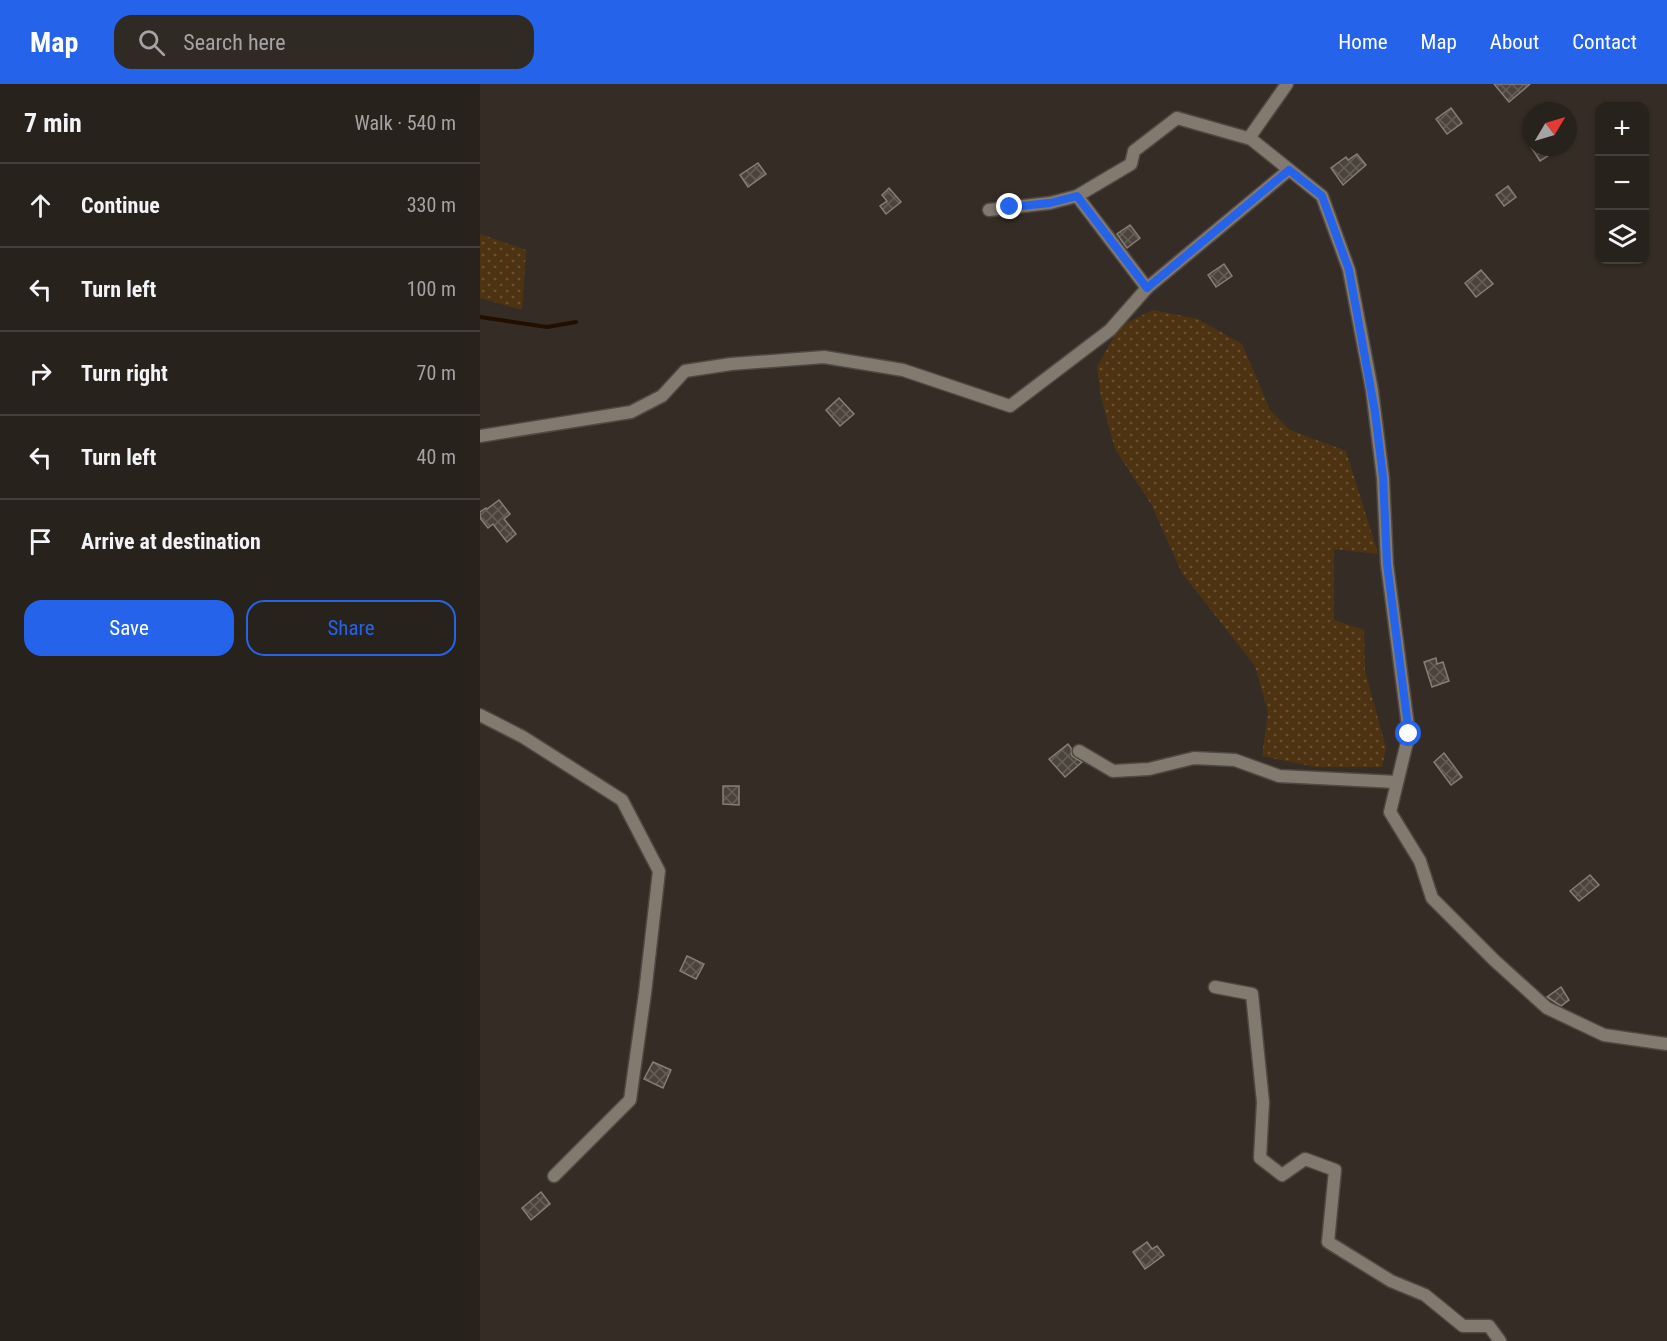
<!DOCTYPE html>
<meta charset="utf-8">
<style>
body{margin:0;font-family:"Roboto Condensed",sans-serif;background:#302a25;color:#f1f3f6}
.controls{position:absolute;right:18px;top:18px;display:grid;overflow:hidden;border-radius:12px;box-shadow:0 2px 4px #0004}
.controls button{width:54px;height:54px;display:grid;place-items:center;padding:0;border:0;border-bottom:2px solid #443f3b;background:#28221c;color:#f1f3f6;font:30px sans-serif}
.compass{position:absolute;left:1043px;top:18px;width:54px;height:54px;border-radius:50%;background:#28221c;box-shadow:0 2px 4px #0004;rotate:52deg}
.stop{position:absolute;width:18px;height:18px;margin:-14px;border:4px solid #2563eb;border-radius:50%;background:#fff}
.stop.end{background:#2563eb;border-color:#fff;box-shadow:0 2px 6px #0008}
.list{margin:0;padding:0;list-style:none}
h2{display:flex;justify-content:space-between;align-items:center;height:78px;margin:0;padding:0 24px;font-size:26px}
h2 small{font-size:20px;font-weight:400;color:#a5a4a3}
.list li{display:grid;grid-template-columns:39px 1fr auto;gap:18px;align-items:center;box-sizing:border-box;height:84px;padding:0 24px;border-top:2px solid #443f3b}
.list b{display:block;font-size:22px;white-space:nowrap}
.list em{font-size:20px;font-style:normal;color:#a5a4a3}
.actions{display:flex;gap:12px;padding:18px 24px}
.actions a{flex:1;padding:14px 0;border:2px solid #2563eb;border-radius:18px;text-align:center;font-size:21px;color:#2563eb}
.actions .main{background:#2563eb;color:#fff}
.icon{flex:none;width:33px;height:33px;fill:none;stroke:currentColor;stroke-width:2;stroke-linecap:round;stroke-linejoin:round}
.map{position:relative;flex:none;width:1187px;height:1257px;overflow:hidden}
header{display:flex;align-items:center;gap:36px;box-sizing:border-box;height:84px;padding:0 30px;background:#2563eb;color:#fff}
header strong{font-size:28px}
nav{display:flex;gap:33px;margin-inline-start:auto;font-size:21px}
.search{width:420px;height:54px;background:#302a25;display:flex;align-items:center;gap:15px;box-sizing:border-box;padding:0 21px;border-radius:18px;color:#a5a4a3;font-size:22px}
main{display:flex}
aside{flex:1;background:#28221c}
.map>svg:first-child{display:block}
.grass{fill:url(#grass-dots)}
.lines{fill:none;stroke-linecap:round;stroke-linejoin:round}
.stream{stroke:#220f00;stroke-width:4}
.building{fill:url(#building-cross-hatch);stroke:#867d74;stroke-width:1.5}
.minor-casing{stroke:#4f4942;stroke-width:15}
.minor{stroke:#82796f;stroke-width:12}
.route{stroke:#2563eb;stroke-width:8}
</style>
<header>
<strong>Map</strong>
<div class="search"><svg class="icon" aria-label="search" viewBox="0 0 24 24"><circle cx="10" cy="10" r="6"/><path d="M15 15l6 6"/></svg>Search here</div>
<nav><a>Home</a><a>Map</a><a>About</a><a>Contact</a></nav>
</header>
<main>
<aside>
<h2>7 min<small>Walk · 540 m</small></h2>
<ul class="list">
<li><svg class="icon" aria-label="ahead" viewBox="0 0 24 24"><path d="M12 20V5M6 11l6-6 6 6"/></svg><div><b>Continue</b></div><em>330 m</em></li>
<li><svg class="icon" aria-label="left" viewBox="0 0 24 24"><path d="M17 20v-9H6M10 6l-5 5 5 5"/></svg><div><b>Turn left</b></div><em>100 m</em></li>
<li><svg class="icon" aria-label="right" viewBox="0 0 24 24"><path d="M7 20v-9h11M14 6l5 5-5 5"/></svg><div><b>Turn right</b></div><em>70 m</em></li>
<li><svg class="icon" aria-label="left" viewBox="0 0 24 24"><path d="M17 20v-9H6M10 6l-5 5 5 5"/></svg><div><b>Turn left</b></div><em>40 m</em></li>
<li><svg class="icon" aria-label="arrive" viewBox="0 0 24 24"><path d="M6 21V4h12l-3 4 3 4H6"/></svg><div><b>Arrive at destination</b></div></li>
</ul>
<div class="actions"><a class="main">Save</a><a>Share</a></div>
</aside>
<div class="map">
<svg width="1187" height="1257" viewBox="0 0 1187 1257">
<defs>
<pattern id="grass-dots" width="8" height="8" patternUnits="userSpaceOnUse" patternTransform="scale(1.5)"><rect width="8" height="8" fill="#4e3313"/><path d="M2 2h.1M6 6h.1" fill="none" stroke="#685135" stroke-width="1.8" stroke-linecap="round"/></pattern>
<pattern id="building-cross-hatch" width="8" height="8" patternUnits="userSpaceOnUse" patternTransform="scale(1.5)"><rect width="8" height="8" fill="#4c443c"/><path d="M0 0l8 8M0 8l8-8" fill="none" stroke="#665f58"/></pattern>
</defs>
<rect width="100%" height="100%" fill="#352d25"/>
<g class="grass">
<path d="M0,150L46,166L42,226L0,214Z"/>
<path d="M673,226L718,235L762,260L790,326L810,346L866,367L898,470L854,465V536L884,546L885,587L906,664L902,683H836L782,672L788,628L775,582L702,489L671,420L635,365L621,313L617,283L640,242Z"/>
</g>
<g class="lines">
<path class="stream" d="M0,233L67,243L96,238"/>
</g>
<g class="building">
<path d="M1014,0H1050L1029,18Z"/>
<path d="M971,24L982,39L967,50L956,35Z"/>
<path d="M1051,63H1082L1060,77Z"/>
<path d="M877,70L886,81L863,101L851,84L866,73L868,76Z"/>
<path d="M278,79L286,90L268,103L260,91Z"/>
<path d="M1028,102L1036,113L1024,122L1016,111Z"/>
<path d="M409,104L421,118L406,130L400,122L407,117L402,111Z"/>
<path d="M650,141L660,154L647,164L637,150Z"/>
<path d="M744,180L752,192L736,203L728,191Z"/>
<path d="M1001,186L1013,200L996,213L985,199Z"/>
<path d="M359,314L374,330L360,342L346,326Z"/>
<path d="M19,416L30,430L24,435L36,450L27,458L13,440L8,444L0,434V428L6,424L7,425Z"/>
<path d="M956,574L957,580L963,578L969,597L952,603L944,578Z"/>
<path d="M588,660L591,664L592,672L602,678L585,693L569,675Z"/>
<path d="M964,669L982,693L971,701L954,678Z"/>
<path d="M243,702H259V721L243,720Z"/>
<path d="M1110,791L1119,801L1099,817L1090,807Z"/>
<path d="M207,872L224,880L216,895L200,887Z"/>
<path d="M1081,903L1089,916L1081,922L1067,913Z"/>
<path d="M173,978L191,986L183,1004L164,995Z"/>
<path d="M61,1108L70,1120L51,1136L42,1124Z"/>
<path d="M667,1158L672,1165L677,1162L684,1171L665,1185L653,1168Z"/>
</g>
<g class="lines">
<defs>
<g id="minor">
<path d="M769,54L807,0"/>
<path d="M509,126L570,119L597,112"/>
<path d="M667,204L809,86"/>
<path d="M0,352L151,328L182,312L205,287L251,280L344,273L423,286L530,322L630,246L667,204L597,112L651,80L654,67L697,34L771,55L842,112L869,186L892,306L903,394L907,480L929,650L910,728L940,777L952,814L1014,876L1067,924L1124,951L1187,960"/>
<path d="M0,631L43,653L142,716L179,787L165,909L150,1016L74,1092"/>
<path d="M599,667L633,687L669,685L714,674L755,676L799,692L916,698"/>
<path d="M735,903L772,910L783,1018L780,1074L802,1091L825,1075L855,1086L848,1158L911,1197L945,1211L983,1242H1009L1020,1257"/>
</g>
</defs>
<use href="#minor" class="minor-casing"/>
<use href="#minor" class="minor"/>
</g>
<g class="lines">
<path class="route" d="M530,123L570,119L597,112L667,204L809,86L842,112L869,186L895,328L903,393L907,480L929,650"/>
</g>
</svg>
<div class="controls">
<button>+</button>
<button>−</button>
<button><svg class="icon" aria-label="layers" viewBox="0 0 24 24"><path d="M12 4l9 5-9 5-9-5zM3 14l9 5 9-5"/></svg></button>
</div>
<svg class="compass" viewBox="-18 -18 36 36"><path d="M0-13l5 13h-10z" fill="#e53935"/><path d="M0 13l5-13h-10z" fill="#a5a4a3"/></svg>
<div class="stop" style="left:929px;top:650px"></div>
<div class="stop end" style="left:530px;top:123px"></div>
</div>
</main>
